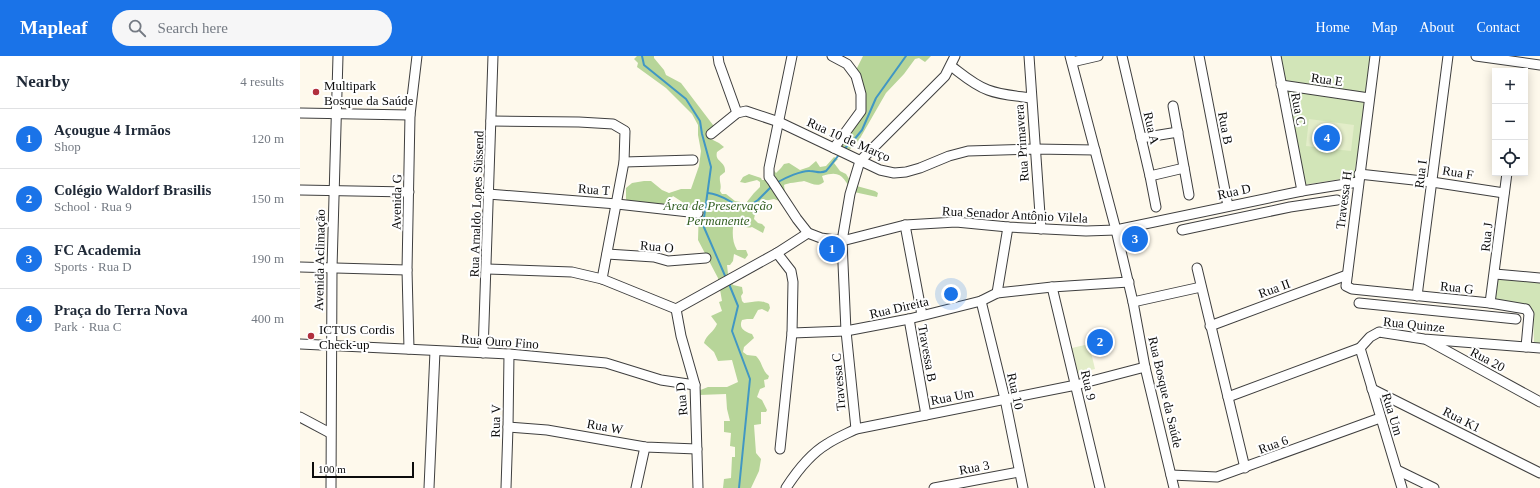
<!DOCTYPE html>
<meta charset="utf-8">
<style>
body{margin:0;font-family:Georgia,serif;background:#f6f6f7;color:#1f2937}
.controls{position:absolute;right:12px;top:12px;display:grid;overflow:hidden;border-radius:0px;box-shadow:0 2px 10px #0003}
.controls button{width:36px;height:36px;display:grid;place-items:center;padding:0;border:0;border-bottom:1px solid #e0e1e3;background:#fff;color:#1f2937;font:20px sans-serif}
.scale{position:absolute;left:12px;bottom:10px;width:102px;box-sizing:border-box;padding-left:4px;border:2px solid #0c0c0c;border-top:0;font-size:11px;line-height:14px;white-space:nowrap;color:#0c0c0c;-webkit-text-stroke:3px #fff;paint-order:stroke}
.you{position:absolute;left:651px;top:238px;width:14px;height:14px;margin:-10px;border:3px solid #fff;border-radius:50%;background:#1a73e8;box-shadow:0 0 0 6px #1a73e833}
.badge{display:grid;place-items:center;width:26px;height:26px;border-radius:50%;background:#1a73e8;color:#fff;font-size:13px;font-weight:700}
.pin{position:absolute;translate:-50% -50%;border:2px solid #fff;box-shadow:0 1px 4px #0006}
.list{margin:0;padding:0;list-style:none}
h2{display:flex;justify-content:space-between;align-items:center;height:52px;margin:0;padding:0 16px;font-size:17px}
h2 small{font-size:13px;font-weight:400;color:#747a83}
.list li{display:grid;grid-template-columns:26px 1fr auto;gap:12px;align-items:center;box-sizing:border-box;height:60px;padding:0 16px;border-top:1px solid #e0e1e3}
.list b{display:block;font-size:15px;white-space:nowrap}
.list p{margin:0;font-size:13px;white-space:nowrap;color:#747a83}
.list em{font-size:13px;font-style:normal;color:#747a83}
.icon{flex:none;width:22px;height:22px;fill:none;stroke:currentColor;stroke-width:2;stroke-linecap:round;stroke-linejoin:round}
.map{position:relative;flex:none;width:1240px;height:432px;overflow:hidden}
header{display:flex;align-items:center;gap:24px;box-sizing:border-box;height:56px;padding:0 20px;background:#1a73e8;color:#fff}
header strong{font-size:19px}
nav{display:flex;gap:22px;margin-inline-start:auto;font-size:14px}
.search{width:280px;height:36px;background:#f6f6f7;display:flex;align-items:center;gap:10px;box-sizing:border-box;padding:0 14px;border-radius:22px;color:#747a83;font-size:15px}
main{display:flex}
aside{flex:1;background:#fff}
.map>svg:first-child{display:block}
.green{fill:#d2e5b8}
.forest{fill:#b7d599}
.pitch{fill:#e3edc9}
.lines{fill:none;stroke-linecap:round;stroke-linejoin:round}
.stream{stroke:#4197c3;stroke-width:2}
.minor-casing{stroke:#3f3f3f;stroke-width:11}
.minor{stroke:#fff;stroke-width:9}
.poi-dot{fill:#b12f3d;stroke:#fff;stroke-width:1.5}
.labels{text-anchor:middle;stroke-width:4;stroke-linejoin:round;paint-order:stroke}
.street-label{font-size:13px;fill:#0c0c0c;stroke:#fff}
.poi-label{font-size:13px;fill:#0c0c0c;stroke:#fff;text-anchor:start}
.park-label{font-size:13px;font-style:italic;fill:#325e21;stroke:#fff}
</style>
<header>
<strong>Mapleaf</strong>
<div class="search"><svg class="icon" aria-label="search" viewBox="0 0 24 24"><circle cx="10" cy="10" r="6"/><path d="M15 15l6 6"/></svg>Search here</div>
<nav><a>Home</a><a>Map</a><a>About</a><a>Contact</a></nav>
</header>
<main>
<aside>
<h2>Nearby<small>4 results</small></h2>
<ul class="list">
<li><span class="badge">1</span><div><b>Açougue 4 Irmãos</b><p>Shop</p></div><em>120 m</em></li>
<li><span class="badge">2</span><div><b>Colégio Waldorf Brasilis</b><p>School · Rua 9</p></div><em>150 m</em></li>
<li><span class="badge">3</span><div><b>FC Academia</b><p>Sports · Rua D</p></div><em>190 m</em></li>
<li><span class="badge">4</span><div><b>Praça do Terra Nova</b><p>Park · Rua C</p></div><em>400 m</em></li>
</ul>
</aside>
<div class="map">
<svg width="1240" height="432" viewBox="0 0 1240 432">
<rect width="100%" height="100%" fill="#fef9ec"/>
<g class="green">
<path d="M980,0H1073L1054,121L1003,129Z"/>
<path d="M1197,220L1240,226V288L1234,286L1233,258L1194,245Z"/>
</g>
<g class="forest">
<path d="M337,0H354V2L364,14L366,19L381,27L413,69V71L407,79L409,82L419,87L424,91L417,96C415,104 421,104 424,110C425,112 425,114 425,116L420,120C419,126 422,129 420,135L422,138H426L435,145L446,147L454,137L460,131V126L457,124L445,127L440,126L443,121L449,118L461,122L462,124H465L471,111L476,117L481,112L484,108L489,107L500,114L509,111L516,105L520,111L526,110L534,101L538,103L534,107L540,115L546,118L553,129L575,135L578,137L577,141L554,136C542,124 544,113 522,120L524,126C517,132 512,127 504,125C499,126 487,127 484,129L485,137L482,146L474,143L464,145L455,158L454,163L458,167L462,168L465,171L463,177L452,171C445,173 443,169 439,164L434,166C432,175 432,186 437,194H446L448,199L445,203L434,198L433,205L430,209H427L428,218L433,229L442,231L443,237L441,240L442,245L444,247C454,246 460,243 469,248L470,252L468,256L462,253L458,254L453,263H447L442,264C438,273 446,276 452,278L454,282L444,291L443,296L447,299L456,300C463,307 462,315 469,320L468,323L464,324L465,331L460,333L457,341L462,344L467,354L466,356H461V368L454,369L456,397L461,403L459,415L451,432H423L424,423L431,422L432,401H435V391L430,390L431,377L424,376V365H430L427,353L426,338L399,339L398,335L408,331H427L438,326L432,304L418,305L414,296L404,287C406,279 414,276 417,268L411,260L422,255L419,246L422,245L418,222L398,184L399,152L387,149L373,140L363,152L330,148L326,143V132L332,127L344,125H351L362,134L369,137L381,133H391L399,110L401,95L398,79V69L392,58L366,32L337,11L338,7L334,3Z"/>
<path d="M563,0H631L625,6L619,2L615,3L604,18L586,37L559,84L547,96L539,91L562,58L556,14Z"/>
</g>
<g class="pitch">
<path d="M1009,63L1054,69L1051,95L1006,90Z"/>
<path d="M789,288L795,313L778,317L772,292Z"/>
</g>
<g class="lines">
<g class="stream">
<path d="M342,0L344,9L386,43L400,65L402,78L411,111L403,169L426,222"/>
<path d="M545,92L553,85L562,74L576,42L606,0"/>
<path d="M478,126C485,122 502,114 510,115C516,115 520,118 526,115C530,111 534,105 538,100"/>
<path d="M408,137C423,138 432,149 446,152L458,144L471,131"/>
<path d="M429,228L438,250L432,275L450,323L439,432"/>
</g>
<defs>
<g id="minor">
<path d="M418,0L419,7L437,57"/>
<path d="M492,0L469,112V121L472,125L497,163L508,177L521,182L542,185L605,169L656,166L708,171L786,175L816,174L1002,135L1058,126"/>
<path d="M532,0L547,8L556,20L561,38V55L534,92"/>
<path d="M729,0L741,173"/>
<path d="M770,0L816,174L833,246L845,311L874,432"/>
<path d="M822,0L850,120L856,151"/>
<path d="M899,0L928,150"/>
<path d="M976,0L1002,135"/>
<path d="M1075,0L1046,230L1052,233L1190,247L1226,253L1229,258L1226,291"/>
<path d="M1176,0L1240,9"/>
<path d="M772,6L798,0"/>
<path d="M651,10C663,19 674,29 688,34C701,39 717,40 731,42"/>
<path d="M981,29L1069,42"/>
<path d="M873,50L889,139"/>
<path d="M0,57L110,59"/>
<path d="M191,65L279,66L313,68L325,75L324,106L302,223"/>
<path d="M411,78L437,57L446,55L479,66L580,114L594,117L606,116L620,112L649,100L668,95L735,93L795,94"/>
<path d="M841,82L878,76"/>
<path d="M324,106L393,104"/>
<path d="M1059,118L1132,126L1204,137"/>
<path d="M850,120L884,112"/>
<path d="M0,134L109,136"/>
<path d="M188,138L317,148L398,157"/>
<path d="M605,169L622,259"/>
<path d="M882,174L990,151L1037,144"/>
<path d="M477,197L491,215L493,226L492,277L480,393"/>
<path d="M307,198L354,201L368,205L406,202"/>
<path d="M0,211L107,214"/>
<path d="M897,212L945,412"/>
<path d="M187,213L272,216L302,223L376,253L477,197L508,177"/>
<path d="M1195,218L1240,222"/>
<path d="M752,231L800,432"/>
<path d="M697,237L708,171"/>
<path d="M1117,240L1148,0"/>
<path d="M681,245L705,343L723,432"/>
<path d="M833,246L901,231"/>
<path d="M1059,247L1216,263"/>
<path d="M1190,247L1207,117"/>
<path d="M376,253L381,280L395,329L398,432"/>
<path d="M609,263L626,359"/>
<path d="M910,270L1047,219"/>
<path d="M492,277L546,275L609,263L681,245L697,237L752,231L829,226"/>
<path d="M1127,284L1240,346"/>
<path d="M0,288L209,298L306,307L361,324L395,329"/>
<path d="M1060,292L1102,432"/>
<path d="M109,293L107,214L110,59L117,0"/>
<path d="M183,297L193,0"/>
<path d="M1072,333L1240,417"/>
<path d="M928,341L1060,292L1070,281L1079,276L1124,283L1240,292"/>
<path d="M0,361L30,377"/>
<path d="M208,371L247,374L345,391L397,393"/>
<path d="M556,373L546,275L542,185L550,138L560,105L645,20L655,0"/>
<path d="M1097,414L1134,432"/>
<path d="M871,419L917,421L1080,362"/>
<path d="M31,432L32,212L38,0"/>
<path d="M129,432L135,295"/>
<path d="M206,432L208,371L209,298"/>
<path d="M336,432L345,391"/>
<path d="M486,432C497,415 510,398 527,388C536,382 546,378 556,373L776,329L845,311"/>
<path d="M634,432L719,416"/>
</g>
</defs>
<use href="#minor" class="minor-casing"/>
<use href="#minor" class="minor"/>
</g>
<g class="poi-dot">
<circle cx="16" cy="36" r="4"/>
<circle cx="11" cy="280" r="4"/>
</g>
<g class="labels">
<g class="street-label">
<text transform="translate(1027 23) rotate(8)" y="5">Rua E</text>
<text transform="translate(999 53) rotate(79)" y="5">Rua C</text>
<text transform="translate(852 72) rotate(77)" y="5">Rua A</text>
<text transform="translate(926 72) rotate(79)" y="5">Rua B</text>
<text transform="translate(549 83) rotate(24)" y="5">Rua 10 de Março</text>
<text transform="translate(721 87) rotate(-94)" y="5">Rua Primavera</text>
<text transform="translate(1158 116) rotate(9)" y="5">Rua F</text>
<text transform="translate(1120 118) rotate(-83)" y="5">Rua I</text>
<text transform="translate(294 133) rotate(4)" y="5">Rua T</text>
<text transform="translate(934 135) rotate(-12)" y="5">Rua D</text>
<text transform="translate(1043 144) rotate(-83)" y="5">Travessa H</text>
<text transform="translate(96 146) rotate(-89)" y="5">Avenida G</text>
<text transform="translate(176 148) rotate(-88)" y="5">Rua Arnaldo Lopes Süssend</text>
<text transform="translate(715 158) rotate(3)" y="5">Rua Senador Antônio Vilela</text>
<text transform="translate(1186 181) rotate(-84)" y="5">Rua J</text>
<text transform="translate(357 190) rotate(5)" y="5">Rua O</text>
<text transform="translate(19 204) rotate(-89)" y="5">Avenida Aclimação</text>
<text transform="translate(1157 231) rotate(6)" y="5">Rua G</text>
<text transform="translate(974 232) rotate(-20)" y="5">Rua II</text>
<text transform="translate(599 251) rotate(-13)" y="5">Rua Direita</text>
<text transform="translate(1114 268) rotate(6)" y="5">Rua Quinze</text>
<text transform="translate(200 285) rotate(4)" y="5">Rua Ouro Fino</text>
<text transform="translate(628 297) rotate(80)" y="5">Travessa B</text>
<text transform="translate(1188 303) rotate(28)" y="5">Rua 20</text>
<text transform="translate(538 326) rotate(-95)" y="5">Travessa C</text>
<text transform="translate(789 329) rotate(77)" y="5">Rua 9</text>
<text transform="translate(716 335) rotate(77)" y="5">Rua 10</text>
<text transform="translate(866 336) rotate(77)" y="5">Rua Bosque da Saúde</text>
<text transform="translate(652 340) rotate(-11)" y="5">Rua Um</text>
<text transform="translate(381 343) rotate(-95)" y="5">Rua D</text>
<text transform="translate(1093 358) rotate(73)" y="5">Rua Um</text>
<text transform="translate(1162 363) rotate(27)" y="5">Rua K1</text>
<text transform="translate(195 365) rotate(-89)" y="5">Rua V</text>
<text transform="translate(305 370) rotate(10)" y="5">Rua W</text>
<text transform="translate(973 388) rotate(-20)" y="5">Rua 6</text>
<text transform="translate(674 411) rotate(-11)" y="5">Rua 3</text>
</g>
<g class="poi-label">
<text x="24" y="34">Multipark<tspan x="24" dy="15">Bosque da Saúde</tspan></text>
<text x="19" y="278">ICTUS Cordis<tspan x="19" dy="15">Check-up</tspan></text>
</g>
<g class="park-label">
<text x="418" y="154">Área de Preservação<tspan x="418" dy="15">Permanente</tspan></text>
</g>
</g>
</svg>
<div class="controls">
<button>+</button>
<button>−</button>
<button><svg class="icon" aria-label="locate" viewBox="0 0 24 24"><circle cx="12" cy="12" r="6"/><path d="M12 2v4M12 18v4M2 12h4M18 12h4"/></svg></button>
</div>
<div class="scale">100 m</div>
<div class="you"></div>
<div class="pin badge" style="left:532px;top:193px">1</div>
<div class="pin badge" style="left:800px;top:286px">2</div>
<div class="pin badge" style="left:835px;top:183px">3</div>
<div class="pin badge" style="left:1027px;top:82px">4</div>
</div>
</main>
